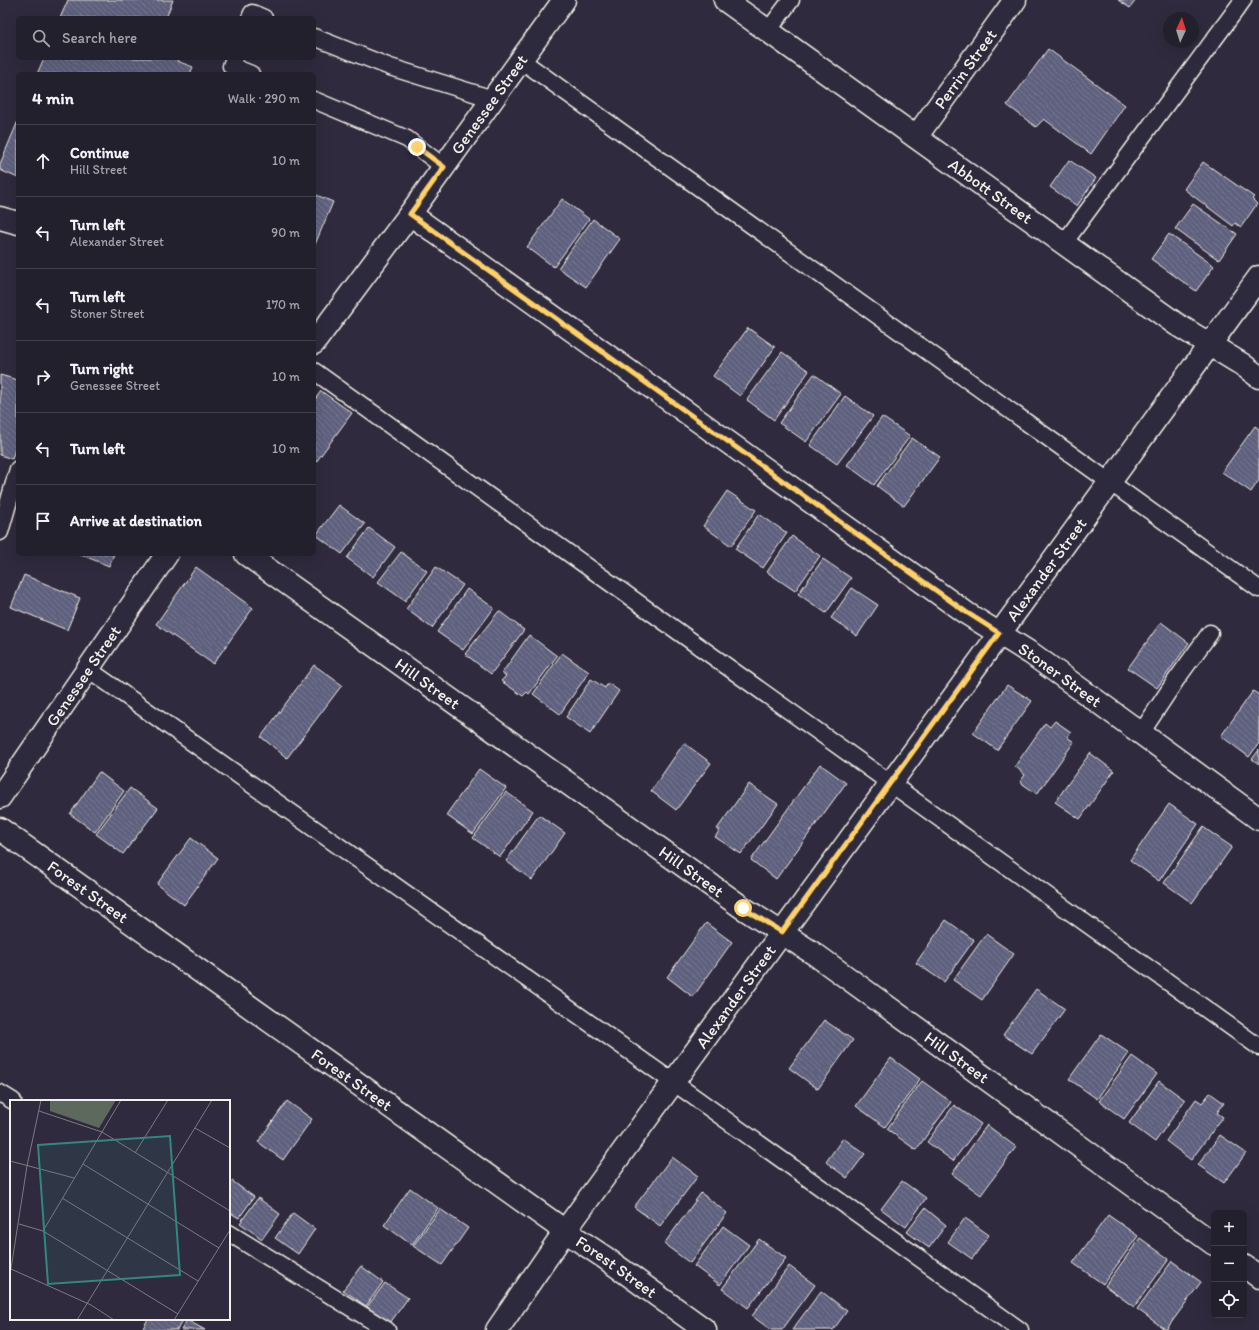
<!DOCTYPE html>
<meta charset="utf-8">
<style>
body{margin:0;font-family:Itim,sans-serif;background:#2f2d3a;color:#f1f3f6}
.controls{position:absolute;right:12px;bottom:12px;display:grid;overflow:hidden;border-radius:6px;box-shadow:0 4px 16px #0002}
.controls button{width:36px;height:36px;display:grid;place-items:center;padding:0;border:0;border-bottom:1px solid #403e4a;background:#23202e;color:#f1f3f6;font:20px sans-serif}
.compass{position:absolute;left:1163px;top:12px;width:36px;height:36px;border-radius:50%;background:#23202e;box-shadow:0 4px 16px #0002;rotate:4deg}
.stop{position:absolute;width:12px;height:12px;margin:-9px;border:3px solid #ffd166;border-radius:50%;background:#fff}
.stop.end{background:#ffd166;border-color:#fff;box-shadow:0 1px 4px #0008}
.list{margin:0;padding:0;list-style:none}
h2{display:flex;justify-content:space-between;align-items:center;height:52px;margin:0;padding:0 16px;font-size:17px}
h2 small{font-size:13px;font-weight:400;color:#a3a3aa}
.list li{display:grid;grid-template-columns:26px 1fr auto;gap:12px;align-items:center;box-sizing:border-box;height:72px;padding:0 16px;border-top:1px solid #403e4a}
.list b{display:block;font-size:15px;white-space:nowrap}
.list p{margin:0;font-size:13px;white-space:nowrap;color:#a3a3aa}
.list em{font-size:13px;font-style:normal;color:#a3a3aa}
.icon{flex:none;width:22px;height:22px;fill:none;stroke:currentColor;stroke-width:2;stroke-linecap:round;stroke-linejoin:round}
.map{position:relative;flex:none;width:1259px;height:1330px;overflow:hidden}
.search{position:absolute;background:#23202e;box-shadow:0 4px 16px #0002;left:16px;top:16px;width:300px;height:44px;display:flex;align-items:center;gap:10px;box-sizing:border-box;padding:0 14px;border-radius:6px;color:#a3a3aa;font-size:15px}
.panel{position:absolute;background:#23202e;box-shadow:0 4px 16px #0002;left:16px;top:72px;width:300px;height:484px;border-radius:6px}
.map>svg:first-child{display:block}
.building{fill:url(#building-back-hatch);stroke:#f4f1e8}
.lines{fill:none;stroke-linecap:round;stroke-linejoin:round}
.lane-casing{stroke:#f4f1e8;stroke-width:19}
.street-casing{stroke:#f4f1e8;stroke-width:25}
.lane{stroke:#2f2a3d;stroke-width:16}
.street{stroke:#2f2a3d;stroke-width:22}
.route{stroke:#ffd166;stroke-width:5}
.labels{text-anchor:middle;stroke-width:3;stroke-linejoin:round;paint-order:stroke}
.street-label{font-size:17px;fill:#f4f1e8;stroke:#2f2a3d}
.inset-road{fill:none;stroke:#7e7a81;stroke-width:1}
.view{fill:#318880;fill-opacity:0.15;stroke:#318880;stroke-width:2}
.inset-edge{fill:none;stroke:#f4f1e8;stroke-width:2}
</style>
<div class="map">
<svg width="1259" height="1330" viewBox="0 0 1259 1330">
<defs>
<pattern id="building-back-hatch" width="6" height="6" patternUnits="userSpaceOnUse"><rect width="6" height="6" fill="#5e617e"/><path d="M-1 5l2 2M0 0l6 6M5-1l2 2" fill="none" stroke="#767890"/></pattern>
</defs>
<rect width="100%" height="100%" fill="#2f2a3d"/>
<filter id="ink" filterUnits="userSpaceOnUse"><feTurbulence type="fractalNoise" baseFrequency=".025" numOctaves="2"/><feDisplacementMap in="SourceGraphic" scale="8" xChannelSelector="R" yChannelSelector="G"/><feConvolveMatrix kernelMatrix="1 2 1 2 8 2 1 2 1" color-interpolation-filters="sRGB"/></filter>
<g filter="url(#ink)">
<g class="building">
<path d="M68,0H173L166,18H60Z"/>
<path d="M1118,0H1136L1130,8Z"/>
<path d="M1048,49L1125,105L1091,154L1044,119L1036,127L1007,105Z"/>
<path d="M44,58H179L177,61L193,67L190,74H37Z"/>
<path d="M18,121V178L0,170V164Z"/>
<path d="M1069,160L1096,178L1077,206L1050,187Z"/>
<path d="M1203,162L1254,197L1252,199L1257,204L1241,227L1235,223L1233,226L1184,189Z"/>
<path d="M314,194L333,202L314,247Z"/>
<path d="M562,199L589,219L554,267L527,247Z"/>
<path d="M1193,204L1237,234L1219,260L1175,229Z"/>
<path d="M593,219L620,239L586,287L558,268Z"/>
<path d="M1169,234L1214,266L1196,291L1151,259Z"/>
<path d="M748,328L775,347L740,396L713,376Z"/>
<path d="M782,352L809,371L774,420L747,400Z"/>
<path d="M814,374L841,394L806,442L779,423Z"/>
<path d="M0,375L18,380V440L12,459L0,455Z"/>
<path d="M321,391L352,413L316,462L314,461V401Z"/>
<path d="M845,396L873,416L837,464L810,445Z"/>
<path d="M882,417L910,436L874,485L847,465Z"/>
<path d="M1255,426L1259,429V480L1251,492L1222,472Z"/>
<path d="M912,438L940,457L904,506L877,486Z"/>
<path d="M727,491L756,510L731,546L703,526Z"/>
<path d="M339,505L365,524L342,554L316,535Z"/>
<path d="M759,514L787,533L763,568L735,549Z"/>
<path d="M369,528L395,547L373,577L347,558Z"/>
<path d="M792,536L820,556L795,591L767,572Z"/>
<path d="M401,552L427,571L405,601L378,582Z"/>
<path d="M79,554H114L109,566Z"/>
<path d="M823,559L851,578L826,613L798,594Z"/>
<path d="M196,567L253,608L213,664L156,624Z"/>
<path d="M436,567L463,585L432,628L406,609Z"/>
<path d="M24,575L80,598L67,630L11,607Z"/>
<path d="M852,588L878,605L857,636L831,618Z"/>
<path d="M467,589L494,608L463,650L437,632Z"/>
<path d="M499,611L524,630L491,674L465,654Z"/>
<path d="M1161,622L1189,643L1157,688L1128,668Z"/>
<path d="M529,635L557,656L529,694L527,692L523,696L501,681L506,676L502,673Z"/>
<path d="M562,653L589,672L560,714L533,694Z"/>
<path d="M314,665L342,685L287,758L261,737Z"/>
<path d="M591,679L605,688L608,683L619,691L590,734L566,717Z"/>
<path d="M1007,685L1032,701L997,750L973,733Z"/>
<path d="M1253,691L1259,695V743L1249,757L1221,736Z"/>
<path d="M1055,721L1071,732L1067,737L1074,742L1037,794L1020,782L1025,775L1015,766L1045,723L1050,727Z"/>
<path d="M684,743L711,763L676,810L651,791Z"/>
<path d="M1259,750V764L1252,759Z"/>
<path d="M1090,753L1114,771L1080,819L1055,802Z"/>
<path d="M820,764L846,783L776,879L751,860Z"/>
<path d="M479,769L506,788L473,834L446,815Z"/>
<path d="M99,772L124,791L95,832L70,814Z"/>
<path d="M749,784L778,804L741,854L715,837L720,830L717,829Z"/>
<path d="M130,788L158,808L123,854L96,834Z"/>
<path d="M506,792L533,811L500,857L473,838Z"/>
<path d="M1169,804L1198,824L1159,881L1130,860Z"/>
<path d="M539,815L565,833L532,880L506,861Z"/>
<path d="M1203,827L1232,847L1192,903L1164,883Z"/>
<path d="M191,838L218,858L184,905L157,884Z"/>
<path d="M946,920L974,940L944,982L916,963Z"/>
<path d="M706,923L732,942L693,997L667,977Z"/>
<path d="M986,934L1014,954L982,1000L953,980Z"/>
<path d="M1036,989L1065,1009L1032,1054L1003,1035Z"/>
<path d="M824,1020L853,1040L818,1089L789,1068Z"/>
<path d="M1101,1034L1129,1053L1097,1099L1069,1079Z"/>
<path d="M1132,1056L1157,1074L1124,1119L1099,1101Z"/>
<path d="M891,1058L920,1079L885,1127L856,1106Z"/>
<path d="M922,1081L951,1102L916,1150L887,1129Z"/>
<path d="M1159,1081L1185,1100L1155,1142L1129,1123Z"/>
<path d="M1210,1093L1224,1103L1217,1113L1223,1117L1191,1160L1166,1141L1196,1099L1202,1103Z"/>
<path d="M287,1101L312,1119L283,1160L258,1142Z"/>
<path d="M954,1105L981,1124L953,1161L927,1142Z"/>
<path d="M987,1125L1016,1147L981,1195L952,1174Z"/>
<path d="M1220,1135L1246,1153L1224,1183L1198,1165Z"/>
<path d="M843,1138L865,1154L847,1178L826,1162Z"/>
<path d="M672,1157L698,1176L660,1226L634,1207Z"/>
<path d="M232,1181L254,1197L239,1218L229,1212V1185Z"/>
<path d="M902,1181L926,1198L906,1227L881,1209Z"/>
<path d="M410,1188L438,1208L412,1245L384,1225Z"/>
<path d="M701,1193L727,1213L690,1263L664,1244Z"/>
<path d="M258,1198L280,1214L262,1239L240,1223Z"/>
<path d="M925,1208L946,1225L929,1248L907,1232Z"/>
<path d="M440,1209L468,1228L442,1265L413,1246Z"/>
<path d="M293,1213L315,1229L298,1254L275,1238Z"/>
<path d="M1108,1215L1138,1236L1103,1284L1073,1263Z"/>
<path d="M965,1218L989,1235L972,1259L948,1242Z"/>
<path d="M723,1226L749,1245L720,1285L694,1266Z"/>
<path d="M1140,1238L1169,1259L1134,1307L1105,1286Z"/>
<path d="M759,1239L786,1258L748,1308L722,1289Z"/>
<path d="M1172,1261L1201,1282L1166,1330L1137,1309Z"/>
<path d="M361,1266L383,1282L366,1306L343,1290Z"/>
<path d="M789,1266L815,1285L782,1330H771L752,1316Z"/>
<path d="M385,1283L408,1298L390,1323L367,1307Z"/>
<path d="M821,1291L847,1311L833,1330H792Z"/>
<path d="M148,1319H183L177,1330H142Z"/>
<path d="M187,1320L205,1330H181Z"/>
</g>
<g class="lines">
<defs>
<g id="lane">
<path d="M250,18L252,13L264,18"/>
<path d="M768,31L791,0"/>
<path d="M314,37L390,67L493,99"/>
<path d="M234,58L231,66L251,74"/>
<path d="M521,60L1259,589"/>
<path d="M314,100L407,139L444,167"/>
<path d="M1064,243L1243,0"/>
<path d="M314,371L1259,1047"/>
<path d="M0,532L18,469"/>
<path d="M88,669L673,1082L1020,1330"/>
<path d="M1141,733L1176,680L1210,633"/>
<path d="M0,1093L13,1101"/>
<path d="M229,1233L387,1330"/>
</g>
<g id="street">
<path id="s1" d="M725,0L1176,324L1243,365L1259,377"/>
<path id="s2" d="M916,137L1015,0"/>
<path id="s3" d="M410,214L966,613L1032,654L1259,819"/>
<path d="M0,218L18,223"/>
<path id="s4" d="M314,343L410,214L564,0"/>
<path id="s5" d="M246,554L743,908L816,955L1214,1244"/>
<path id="s6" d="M0,797L167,554"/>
<path id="s7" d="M0,829L565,1231L604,1257L705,1330"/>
<path d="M1244,1266L1259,1277"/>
<path id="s8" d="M497,1330L565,1231L1259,277"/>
</g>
</defs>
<use href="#lane" class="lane-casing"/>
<use href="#street" class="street-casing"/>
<use href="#lane" class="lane"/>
<use href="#street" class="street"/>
</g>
</g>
<g class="lines" filter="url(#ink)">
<path class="route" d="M417,147L444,167L410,214L966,612L999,633L782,932L743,908"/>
</g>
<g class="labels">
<g class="street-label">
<text dy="6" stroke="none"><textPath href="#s2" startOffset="84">Perrin Street</textPath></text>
<text dy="6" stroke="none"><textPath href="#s4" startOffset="296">Genessee Street</textPath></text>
<text dy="6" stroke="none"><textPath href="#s1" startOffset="327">Abbott Street</textPath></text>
<text dy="6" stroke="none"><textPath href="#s8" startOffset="938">Alexander Street</textPath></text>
<text dy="6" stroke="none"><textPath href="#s6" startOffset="147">Genessee Street</textPath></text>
<text dy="6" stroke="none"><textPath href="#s3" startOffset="797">Stoner Street</textPath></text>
<text dy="6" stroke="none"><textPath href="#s5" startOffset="223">Hill Street</textPath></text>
<text dy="6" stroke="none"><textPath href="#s5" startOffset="547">Hill Street</textPath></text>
<text dy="6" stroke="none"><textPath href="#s7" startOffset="108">Forest Street</textPath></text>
<text dy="6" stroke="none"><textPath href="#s8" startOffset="410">Alexander Street</textPath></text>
<text dy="6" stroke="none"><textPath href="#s5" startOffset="871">Hill Street</textPath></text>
<text dy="6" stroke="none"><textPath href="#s7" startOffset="432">Forest Street</textPath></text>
<text dy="6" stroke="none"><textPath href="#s7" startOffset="756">Forest Street</textPath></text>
</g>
</g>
<g transform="translate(10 1100)">
<rect width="220" height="220" fill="#2f2a3d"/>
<path d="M40,0H106L89,28L40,11Z" fill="#5e695d"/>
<path class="inset-road" d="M29,11L92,32L220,111M185,28L220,48M125,53L158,0M0,61L64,78M73,64L209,148M52,98L188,181M9,124L33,131L168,214M33,131L111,0M1,169L81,205L104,220M0,175L17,66L31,0M67,220L202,0M164,220L220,130"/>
<path class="view" d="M160,36L170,175L38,184L28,45Z"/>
<rect width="220" height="220" class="inset-edge"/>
</g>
</svg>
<div class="controls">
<button>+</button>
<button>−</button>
<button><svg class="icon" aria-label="locate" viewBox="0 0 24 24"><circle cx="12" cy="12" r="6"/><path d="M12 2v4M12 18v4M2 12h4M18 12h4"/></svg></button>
</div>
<svg class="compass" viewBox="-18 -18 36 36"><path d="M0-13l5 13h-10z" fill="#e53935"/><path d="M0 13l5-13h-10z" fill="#a3a3aa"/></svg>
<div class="stop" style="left:743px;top:908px"></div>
<div class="stop end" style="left:417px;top:147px"></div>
<div class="search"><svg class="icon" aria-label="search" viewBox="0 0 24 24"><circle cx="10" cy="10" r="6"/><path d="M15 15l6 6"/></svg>Search here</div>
<section class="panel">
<h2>4 min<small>Walk · 290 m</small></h2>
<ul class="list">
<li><svg class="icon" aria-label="ahead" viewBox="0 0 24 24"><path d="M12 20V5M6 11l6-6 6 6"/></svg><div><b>Continue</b><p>Hill Street</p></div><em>10 m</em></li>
<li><svg class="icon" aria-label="left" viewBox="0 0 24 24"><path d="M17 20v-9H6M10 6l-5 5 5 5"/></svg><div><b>Turn left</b><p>Alexander Street</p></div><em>90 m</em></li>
<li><svg class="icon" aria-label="left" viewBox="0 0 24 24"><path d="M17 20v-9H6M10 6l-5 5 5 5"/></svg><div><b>Turn left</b><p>Stoner Street</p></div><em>170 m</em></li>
<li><svg class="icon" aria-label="right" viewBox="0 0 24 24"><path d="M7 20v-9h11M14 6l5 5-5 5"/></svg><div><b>Turn right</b><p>Genessee Street</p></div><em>10 m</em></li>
<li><svg class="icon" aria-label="left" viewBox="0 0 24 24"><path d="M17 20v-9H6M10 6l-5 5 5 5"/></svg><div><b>Turn left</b></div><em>10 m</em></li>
<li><svg class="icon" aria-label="arrive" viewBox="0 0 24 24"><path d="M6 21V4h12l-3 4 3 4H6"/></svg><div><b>Arrive at destination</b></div></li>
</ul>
</section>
</div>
